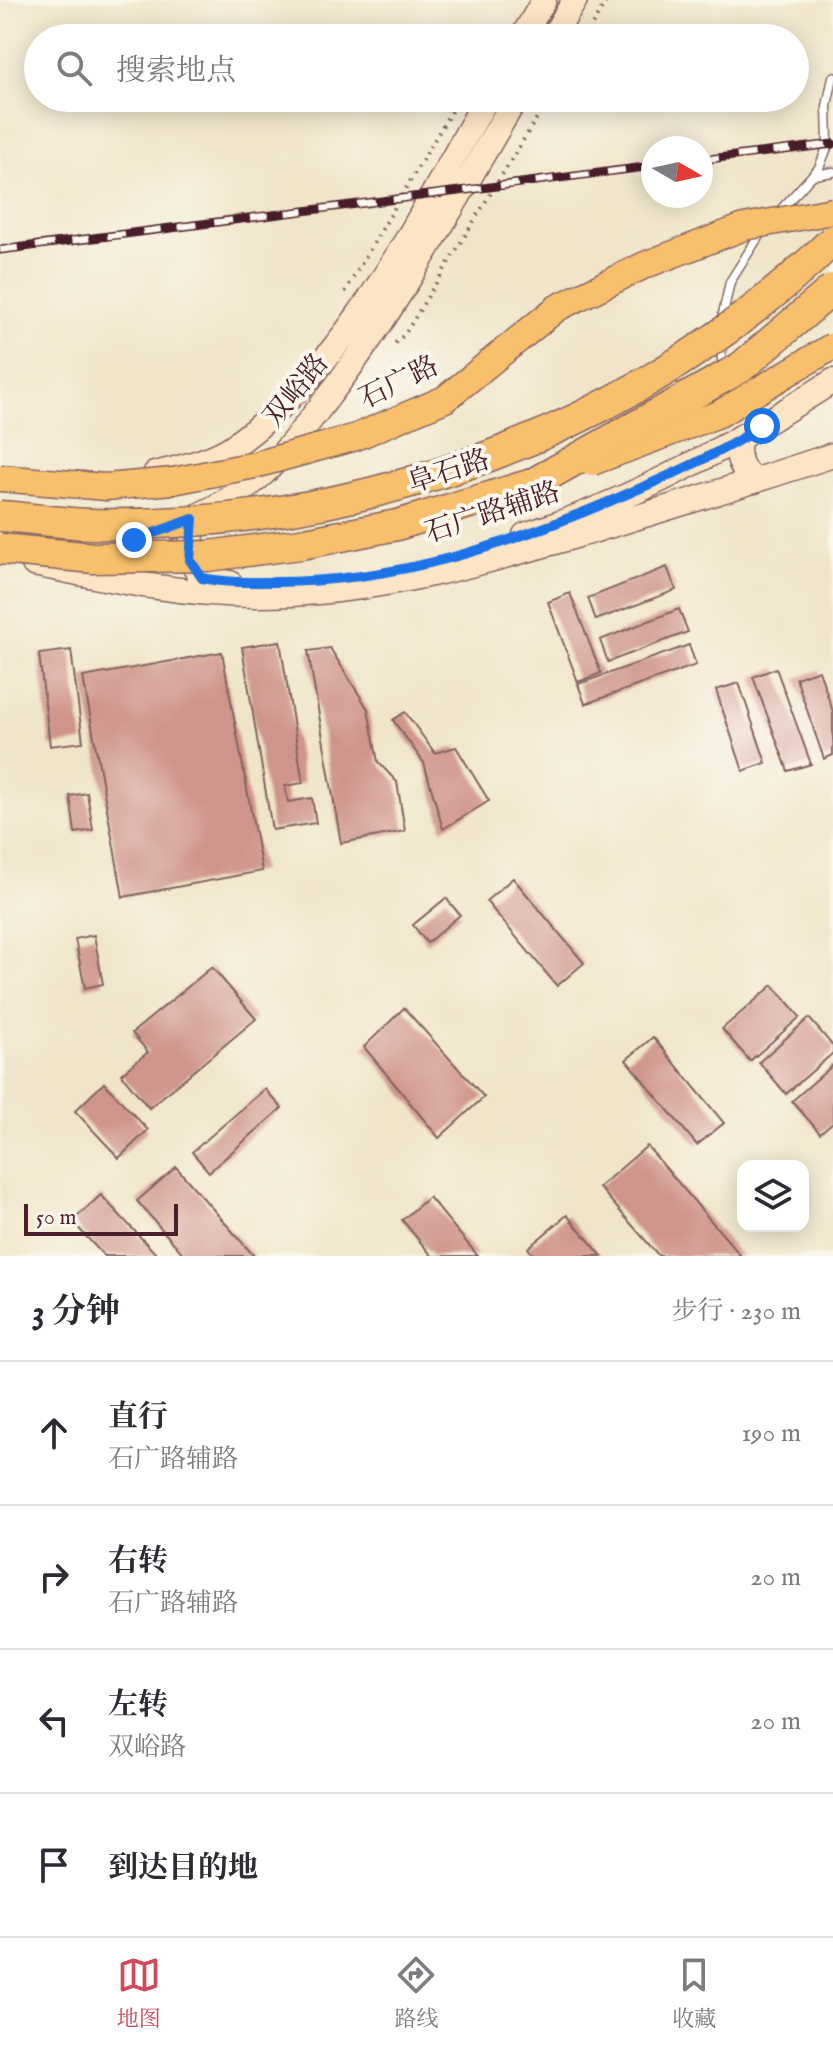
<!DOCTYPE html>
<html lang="zh">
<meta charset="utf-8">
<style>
body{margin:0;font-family:"IM FELL English","Noto Serif SC",serif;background:#f7f7f7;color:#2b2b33}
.controls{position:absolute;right:24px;bottom:24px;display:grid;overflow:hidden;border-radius:16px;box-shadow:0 4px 20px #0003}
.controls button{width:72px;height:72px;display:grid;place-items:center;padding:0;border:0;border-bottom:2px solid #e1e1e2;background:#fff;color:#2b2b33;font:40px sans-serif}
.compass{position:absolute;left:641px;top:136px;width:72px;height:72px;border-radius:50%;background:#fff;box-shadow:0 4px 20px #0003;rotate:99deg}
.scale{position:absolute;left:24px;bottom:20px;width:154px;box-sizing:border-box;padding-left:8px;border:4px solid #4a1f2b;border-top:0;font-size:22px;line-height:28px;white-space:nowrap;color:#4a1f2b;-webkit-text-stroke:6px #fbf7ec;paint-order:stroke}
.stop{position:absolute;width:24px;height:24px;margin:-18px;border:6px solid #1a73e8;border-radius:50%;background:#fff}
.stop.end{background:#1a73e8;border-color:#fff;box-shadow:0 2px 8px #0008}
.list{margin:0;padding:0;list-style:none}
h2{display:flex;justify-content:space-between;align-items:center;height:104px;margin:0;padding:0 32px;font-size:34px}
h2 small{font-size:26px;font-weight:400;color:#7c7c81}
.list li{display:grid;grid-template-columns:52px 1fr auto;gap:24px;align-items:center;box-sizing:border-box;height:144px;padding:0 32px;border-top:2px solid #e1e1e2}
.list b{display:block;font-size:30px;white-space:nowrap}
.list p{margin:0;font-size:26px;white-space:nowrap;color:#7c7c81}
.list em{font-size:26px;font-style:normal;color:#7c7c81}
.icon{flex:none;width:44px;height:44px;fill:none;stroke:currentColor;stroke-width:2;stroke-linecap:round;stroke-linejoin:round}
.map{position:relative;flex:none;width:833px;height:1256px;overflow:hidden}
.search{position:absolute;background:#fff;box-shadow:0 4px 20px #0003;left:24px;right:24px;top:24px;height:88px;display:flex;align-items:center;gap:20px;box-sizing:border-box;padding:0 28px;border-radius:44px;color:#7c7c81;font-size:30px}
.sheet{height:680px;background:#fff}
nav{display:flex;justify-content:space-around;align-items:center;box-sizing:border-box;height:112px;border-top:2px solid #e1e1e2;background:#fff;font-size:22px;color:#7c7c81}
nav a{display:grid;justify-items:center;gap:4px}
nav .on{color:#d1495b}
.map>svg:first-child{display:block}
.building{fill:#cf948b}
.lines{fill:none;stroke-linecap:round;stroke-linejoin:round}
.lane-casing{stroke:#846462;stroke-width:11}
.secondary-casing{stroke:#846462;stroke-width:27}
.path{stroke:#846462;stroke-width:4;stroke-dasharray:2 6;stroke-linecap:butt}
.lane{stroke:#fff;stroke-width:8}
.secondary{stroke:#fce5c4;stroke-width:24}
.rail-casing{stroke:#4a1f2b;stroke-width:9}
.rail{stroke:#fbf7ec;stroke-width:6;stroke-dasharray:18;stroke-linecap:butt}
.primary-bridge-casing{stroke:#846462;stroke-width:29;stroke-linecap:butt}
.highway-bridge-casing{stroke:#846462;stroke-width:33;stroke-linecap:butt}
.primary-bridge{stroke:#f8bf6c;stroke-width:26}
.highway-bridge{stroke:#f8bf6c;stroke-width:30}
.route{stroke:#1a73e8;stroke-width:10}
.labels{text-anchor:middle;stroke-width:8;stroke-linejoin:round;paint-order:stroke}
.street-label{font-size:28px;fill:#4a1f2b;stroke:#fbf7ec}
</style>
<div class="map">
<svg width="833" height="1256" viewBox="0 0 833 1256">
<rect width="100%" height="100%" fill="#fbf7ec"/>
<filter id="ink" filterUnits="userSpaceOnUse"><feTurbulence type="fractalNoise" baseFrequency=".0125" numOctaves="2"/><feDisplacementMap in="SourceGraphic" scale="16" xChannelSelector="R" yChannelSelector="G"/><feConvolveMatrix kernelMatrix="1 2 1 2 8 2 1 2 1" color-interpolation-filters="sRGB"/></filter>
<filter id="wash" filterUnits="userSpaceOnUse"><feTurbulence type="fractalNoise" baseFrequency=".006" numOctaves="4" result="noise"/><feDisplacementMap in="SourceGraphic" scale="32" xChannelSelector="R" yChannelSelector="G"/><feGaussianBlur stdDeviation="1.8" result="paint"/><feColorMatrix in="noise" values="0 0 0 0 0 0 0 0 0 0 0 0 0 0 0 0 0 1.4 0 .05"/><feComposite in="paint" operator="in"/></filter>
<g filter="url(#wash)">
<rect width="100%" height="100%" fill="#f0e5c9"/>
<g id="blocks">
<g class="building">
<path d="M667,567L676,590L596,620L588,598Z"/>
<path d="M570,593L601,673L578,682L548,602Z"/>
<path d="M679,609L688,632L608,662L600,640Z"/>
<path d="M280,641L303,783L285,786L288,802L312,798L316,823L272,830L242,647Z"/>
<path d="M689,645L696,665L585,704L578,684Z"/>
<path d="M330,648L368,709L378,762L397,782L405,831L341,843L308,651Z"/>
<path d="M71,650L83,742L50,746L39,654Z"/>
<path d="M222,652L262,871L123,897L83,677Z"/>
<path d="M776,668L811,764L788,771L753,677Z"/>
<path d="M819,670L833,712V755L824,759L796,678Z"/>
<path d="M739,683L766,763L743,771L716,690Z"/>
<path d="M405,712L435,753L456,747L489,801L443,829L424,763L393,720Z"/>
<path d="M87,793L93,830L75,833L70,796Z"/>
<path d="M513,878L584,963L557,986L486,901Z"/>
<path d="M446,898L460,915L427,943L413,925Z"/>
<path d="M94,935L103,984L85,988L75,939Z"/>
<path d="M212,967L256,1019L149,1108L121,1074L148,1052L132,1033Z"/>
<path d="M773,985L800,1017L750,1061L722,1029Z"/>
<path d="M404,1008L484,1097L439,1138L364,1047Z"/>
<path d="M809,1018L833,1046V1053L786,1094L759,1062Z"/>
<path d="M653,1037L724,1123L697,1145L626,1060Z"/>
<path d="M833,1065V1122L820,1133L792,1101Z"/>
<path d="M104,1083L148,1130L119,1158L75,1111Z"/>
<path d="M265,1089L282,1108L209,1172L192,1152Z"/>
<path d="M647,1146L741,1256H659L599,1187Z"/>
<path d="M176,1167L254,1256H185L137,1201Z"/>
<path d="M101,1195L158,1256H104L72,1221Z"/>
<path d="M429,1197L478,1256H432L402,1220Z"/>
<path d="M567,1215L602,1256H534L528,1248Z"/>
</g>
</g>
</g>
<g filter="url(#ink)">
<use href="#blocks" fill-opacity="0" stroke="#846462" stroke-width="2"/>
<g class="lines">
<defs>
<g id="lane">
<path d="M814,175L833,172"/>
<path d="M776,215L819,168L828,145L827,106L833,77"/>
<path d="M721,323L730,282L762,231"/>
<path d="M720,340L723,370"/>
</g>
<g id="secondary">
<path d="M522,38L544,0"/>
<path d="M552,38L575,0"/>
<path d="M739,440C736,458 741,469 754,481"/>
<path d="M155,474C180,468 214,460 235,445C353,359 416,221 487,98"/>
<path d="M193,519L190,560L202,578L230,583"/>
<path d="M525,535C635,500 736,443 833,381"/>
<path d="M90,549C145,538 201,521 247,487C279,463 304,428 328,397C400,303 456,199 516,98"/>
<path d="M34,564C108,579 180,595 256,595C371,595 480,564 589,532C671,507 752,482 833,455"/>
</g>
</defs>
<use href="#lane" class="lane-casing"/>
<use href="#secondary" class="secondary-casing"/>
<g class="path">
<path d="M494,38L501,26"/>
<path d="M584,38L607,0"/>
<path d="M345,292L459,98"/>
<path d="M395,343L405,334L549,98"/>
</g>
<use href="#lane" class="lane"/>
<use href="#secondary" class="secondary"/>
<defs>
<g id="rail">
<path d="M701,160L833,144"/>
<path d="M0,250L653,166"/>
</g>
</defs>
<use href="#rail" class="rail-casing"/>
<use href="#rail" class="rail"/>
<defs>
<g id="primary-bridge">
<path d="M592,462L719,414L833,346"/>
<path d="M0,478L106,487L173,481L255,465L356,437L445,399L557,308L645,265L744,227L833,211"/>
</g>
<g id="highway-bridge">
<path d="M0,516C30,518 60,523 90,524C364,529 637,431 833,240"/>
<path d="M0,549L94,558L208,556L301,544L397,525L532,484L740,368L833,289"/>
</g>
</defs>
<use href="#primary-bridge" class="primary-bridge-casing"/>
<use href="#highway-bridge" class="highway-bridge-casing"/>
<use href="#primary-bridge" class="primary-bridge"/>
<use href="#highway-bridge" class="highway-bridge"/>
</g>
</g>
<g class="lines" filter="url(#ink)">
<path class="route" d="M134,540L193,519L190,560L202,578C226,583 250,582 274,582C398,582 508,545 620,497C669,476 717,455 762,426"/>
</g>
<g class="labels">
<g class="street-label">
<text transform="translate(398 381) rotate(-26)" y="10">石广路</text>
<text transform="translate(295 389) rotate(-51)" y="10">双峪路</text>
<text transform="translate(448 470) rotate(-18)" y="10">阜石路</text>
<text transform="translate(492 511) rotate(-18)" y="10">石广路辅路</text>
</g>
</g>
</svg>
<div class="controls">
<button><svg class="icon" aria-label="layers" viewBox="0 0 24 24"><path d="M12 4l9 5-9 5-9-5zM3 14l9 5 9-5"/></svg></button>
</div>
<svg class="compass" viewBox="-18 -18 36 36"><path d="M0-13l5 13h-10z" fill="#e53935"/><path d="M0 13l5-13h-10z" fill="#7c7c81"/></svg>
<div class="scale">50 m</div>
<div class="stop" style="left:762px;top:426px"></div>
<div class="stop end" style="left:134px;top:540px"></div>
<div class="search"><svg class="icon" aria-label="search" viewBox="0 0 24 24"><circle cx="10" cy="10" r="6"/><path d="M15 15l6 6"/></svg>搜索地点</div>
</div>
<section class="sheet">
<h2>3 分钟<small>步行 · 230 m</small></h2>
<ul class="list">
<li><svg class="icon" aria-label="ahead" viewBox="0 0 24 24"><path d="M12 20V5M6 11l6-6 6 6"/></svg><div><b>直行</b><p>石广路辅路</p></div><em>190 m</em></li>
<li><svg class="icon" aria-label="right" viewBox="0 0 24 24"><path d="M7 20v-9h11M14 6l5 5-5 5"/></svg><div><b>右转</b><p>石广路辅路</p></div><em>20 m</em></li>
<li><svg class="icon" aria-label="left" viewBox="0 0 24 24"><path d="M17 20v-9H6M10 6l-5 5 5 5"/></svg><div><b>左转</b><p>双峪路</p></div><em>20 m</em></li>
<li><svg class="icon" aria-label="arrive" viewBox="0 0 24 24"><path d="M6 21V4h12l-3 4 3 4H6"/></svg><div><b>到达目的地</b></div></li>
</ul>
</section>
<nav>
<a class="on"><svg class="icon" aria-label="map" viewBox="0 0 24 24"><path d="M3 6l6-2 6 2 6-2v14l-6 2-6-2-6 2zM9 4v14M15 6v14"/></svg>地图</a>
<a><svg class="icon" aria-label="directions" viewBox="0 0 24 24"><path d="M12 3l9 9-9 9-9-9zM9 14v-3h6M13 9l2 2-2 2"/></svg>路线</a>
<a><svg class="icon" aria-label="saved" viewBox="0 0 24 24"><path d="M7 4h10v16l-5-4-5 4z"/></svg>收藏</a>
</nav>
